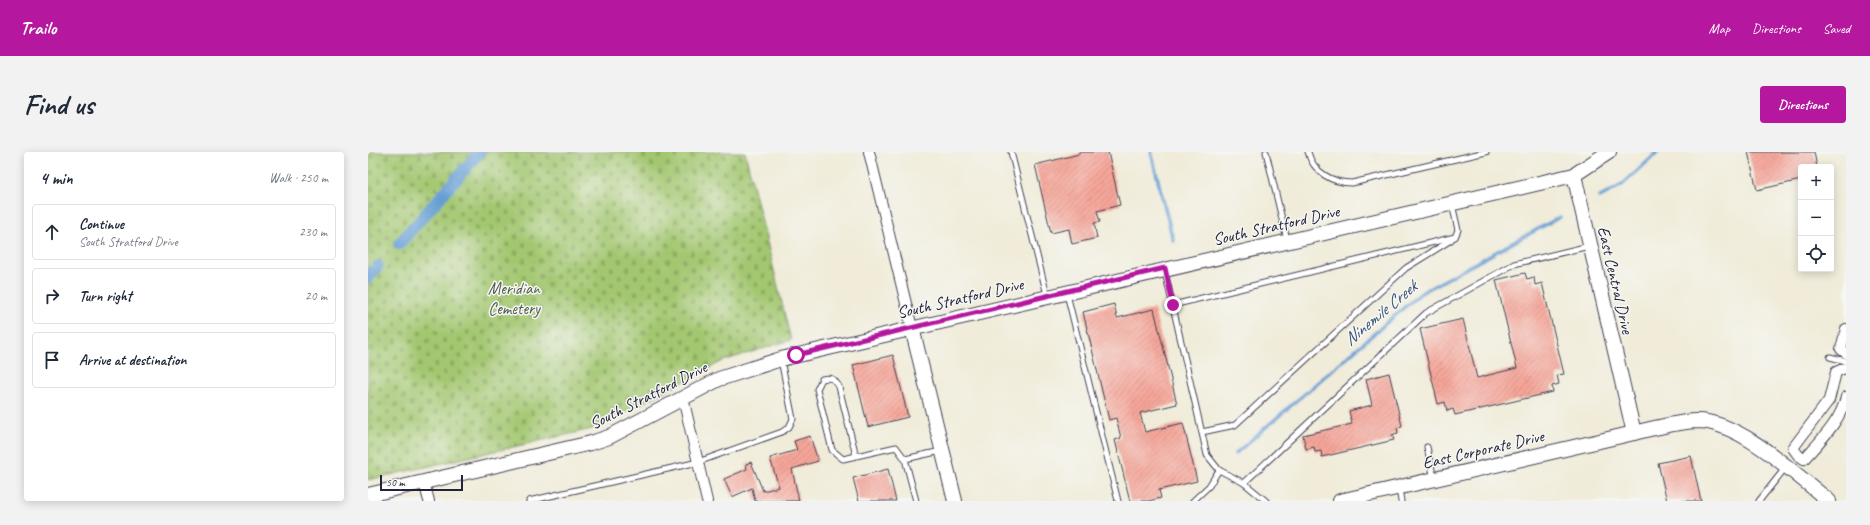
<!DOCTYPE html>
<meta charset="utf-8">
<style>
body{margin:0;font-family:Caveat,sans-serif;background:#f2f2f3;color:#1f2937}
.controls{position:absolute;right:12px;top:12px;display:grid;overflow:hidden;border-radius:4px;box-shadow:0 2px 10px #0003}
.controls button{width:36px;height:36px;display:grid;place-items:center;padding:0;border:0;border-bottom:1px solid #e0e1e3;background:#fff;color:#1f2937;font:20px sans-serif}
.scale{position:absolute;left:12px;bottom:10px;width:83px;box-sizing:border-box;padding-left:4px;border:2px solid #22223b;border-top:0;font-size:11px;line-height:14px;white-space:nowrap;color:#22223b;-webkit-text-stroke:3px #f6f6f2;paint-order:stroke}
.stop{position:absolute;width:12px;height:12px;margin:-9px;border:3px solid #b5179e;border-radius:50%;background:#fff}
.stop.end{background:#b5179e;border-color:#fff;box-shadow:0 1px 4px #0008}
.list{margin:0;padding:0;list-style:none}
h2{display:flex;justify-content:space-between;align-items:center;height:52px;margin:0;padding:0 16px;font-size:17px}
h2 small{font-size:13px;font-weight:400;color:#747a83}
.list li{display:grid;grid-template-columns:26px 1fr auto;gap:12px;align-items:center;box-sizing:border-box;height:56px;margin:0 8px 8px;padding:0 8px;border:1px solid #e0e1e3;border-radius:4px}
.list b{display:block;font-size:15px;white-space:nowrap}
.list p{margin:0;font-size:13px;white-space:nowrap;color:#747a83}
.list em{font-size:13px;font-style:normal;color:#747a83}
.icon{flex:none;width:22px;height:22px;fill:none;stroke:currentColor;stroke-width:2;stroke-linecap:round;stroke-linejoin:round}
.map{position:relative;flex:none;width:1478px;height:349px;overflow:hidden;border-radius:4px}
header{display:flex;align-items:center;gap:24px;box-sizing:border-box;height:56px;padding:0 20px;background:#b5179e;color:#fff}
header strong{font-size:19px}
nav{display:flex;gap:22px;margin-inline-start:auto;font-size:14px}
.intro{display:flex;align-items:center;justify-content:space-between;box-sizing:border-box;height:96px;padding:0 24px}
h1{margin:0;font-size:28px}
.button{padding:10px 18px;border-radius:4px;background:#b5179e;color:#fff;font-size:14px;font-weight:700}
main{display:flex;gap:24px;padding:0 24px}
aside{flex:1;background:#fff;border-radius:4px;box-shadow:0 2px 10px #0003}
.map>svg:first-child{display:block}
.cemetery{fill:url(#cemetery-stones);stroke:#627456}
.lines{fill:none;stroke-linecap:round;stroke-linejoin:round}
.stream{stroke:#659ed4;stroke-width:3.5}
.canal{stroke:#659ed4;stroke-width:12}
.building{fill:url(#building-hatch)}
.lane-casing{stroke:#414053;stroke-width:7}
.street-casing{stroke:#414053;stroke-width:12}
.secondary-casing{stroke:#414053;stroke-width:16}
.lane{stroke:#fff;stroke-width:5}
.street{stroke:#fff;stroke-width:10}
.secondary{stroke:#fff;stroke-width:14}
.route{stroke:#b5179e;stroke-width:5}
.labels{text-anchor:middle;stroke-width:3;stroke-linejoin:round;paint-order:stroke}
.street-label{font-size:17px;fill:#22223b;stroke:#f6f6f2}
.park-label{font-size:17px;fill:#4f5c4e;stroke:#f6f6f2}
.water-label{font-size:18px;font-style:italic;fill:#3d5478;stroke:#f6f6f2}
</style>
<header>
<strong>Trailo</strong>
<nav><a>Map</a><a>Directions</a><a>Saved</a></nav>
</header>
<div class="intro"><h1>Find us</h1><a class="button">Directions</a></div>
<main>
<aside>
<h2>4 min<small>Walk · 250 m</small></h2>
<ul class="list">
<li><svg class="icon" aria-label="ahead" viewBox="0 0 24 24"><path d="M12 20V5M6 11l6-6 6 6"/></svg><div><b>Continue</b><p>South Stratford Drive</p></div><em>230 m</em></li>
<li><svg class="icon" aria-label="right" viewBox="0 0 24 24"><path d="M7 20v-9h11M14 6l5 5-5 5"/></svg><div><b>Turn right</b></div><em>20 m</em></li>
<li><svg class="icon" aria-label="arrive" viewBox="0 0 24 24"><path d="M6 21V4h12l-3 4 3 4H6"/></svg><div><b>Arrive at destination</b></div></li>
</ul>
</aside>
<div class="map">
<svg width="1478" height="349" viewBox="0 0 1478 349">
<defs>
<pattern id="cemetery-stones" width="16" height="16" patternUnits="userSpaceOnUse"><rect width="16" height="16" fill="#a3c770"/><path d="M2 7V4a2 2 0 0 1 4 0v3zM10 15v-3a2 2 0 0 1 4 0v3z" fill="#8cab62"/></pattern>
<pattern id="building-hatch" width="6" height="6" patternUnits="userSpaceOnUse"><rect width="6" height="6" fill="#f6a699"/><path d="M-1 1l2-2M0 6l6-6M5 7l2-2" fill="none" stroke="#c7877e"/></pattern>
</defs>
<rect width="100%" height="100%" fill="#f6f6f2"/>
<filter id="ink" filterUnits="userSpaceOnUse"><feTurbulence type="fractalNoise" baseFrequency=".025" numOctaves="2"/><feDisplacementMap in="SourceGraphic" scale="8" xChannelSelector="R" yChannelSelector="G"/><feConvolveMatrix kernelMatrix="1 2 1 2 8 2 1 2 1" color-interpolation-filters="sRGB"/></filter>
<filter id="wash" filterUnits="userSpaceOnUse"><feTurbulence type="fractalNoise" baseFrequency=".012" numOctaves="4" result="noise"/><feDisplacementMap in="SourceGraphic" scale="16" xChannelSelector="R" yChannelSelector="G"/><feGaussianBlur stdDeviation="0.9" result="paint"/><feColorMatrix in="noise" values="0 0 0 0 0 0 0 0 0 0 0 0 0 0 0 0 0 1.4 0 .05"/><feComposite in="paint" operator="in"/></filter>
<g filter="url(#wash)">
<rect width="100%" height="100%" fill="#f0ecd9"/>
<path class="cemetery" d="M0,0H377L423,188L355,209L224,277L0,328Z"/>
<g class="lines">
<g class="stream">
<path d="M783,0L805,88"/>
<path d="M1232,45L1254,33L1290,0"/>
<path d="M867,302L1053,141L1192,65"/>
</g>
<g class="canal">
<path d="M31,92L112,0"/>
<path d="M0,126L10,114"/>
</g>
</g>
<g id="blocks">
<g class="building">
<path d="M711,0H740L752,53L729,59L732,70L726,71L729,86L704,92L701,77L683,81L667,13L711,2Z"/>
<path d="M1380,0H1446L1449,15H1433V28L1389,38Z"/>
<path d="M1157,121L1159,127L1166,125L1167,133L1174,131L1196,222L1189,223L1191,232L1184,234L1185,240L1087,263L1085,257L1079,259L1077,250L1070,252L1052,177L1095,167L1109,226L1149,216L1128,128Z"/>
<path d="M746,152L749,166L786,157L809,252L772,261L777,280L815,271L829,329L791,338L793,346L780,349H762L747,288L753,286L748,266L741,268L715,160Z"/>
<path d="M525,203L540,265L500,275L485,213Z"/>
<path d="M1021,221L1034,274L1029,276L1030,281L1024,283L1026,288L954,305L953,299L947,300L946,295L938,297L935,283L984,272L981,259L1004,253L998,227Z"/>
<path d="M442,284L450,309L424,317L431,349H387L384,336L364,345L356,327L379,317L378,312L383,310L395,339L411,335L402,306L429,298L426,289Z"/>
<path d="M1323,304L1333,349H1299L1290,311Z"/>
<path d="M520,317L528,349H491L485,326Z"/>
</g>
</g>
</g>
<g filter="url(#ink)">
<use href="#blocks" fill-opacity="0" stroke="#414053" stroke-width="1"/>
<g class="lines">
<defs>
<g id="lane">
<path d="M643,0L679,143"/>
<path d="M898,0L919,88"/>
<path d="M940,0C945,20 964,31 984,31L1118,0"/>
<path d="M797,120L839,303L851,318L876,331"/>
<path d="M699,142L750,349"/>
<path d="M805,153L1087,85L1090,78L1084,52"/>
<path d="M1462,205L1478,209"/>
<path d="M834,280L867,273L1038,116L1083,88"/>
<path d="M1059,295L1066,327"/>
<path d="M488,304L471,235C466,226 463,225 454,227L449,237L464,298L475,307L528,295L537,307"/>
<path d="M1031,337L1033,349"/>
<path d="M161,349L330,310L414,280L421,275L425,267L413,208"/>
<path d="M548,349L537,307L573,299"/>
<path d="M825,349L841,334L851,318"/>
<path d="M898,349L876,331L1058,161L1146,112L1221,94"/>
<path d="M1391,349L1418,315"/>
</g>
<g id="street">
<path d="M501,0L544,176"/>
<path d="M1478,177L1473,197L1478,201"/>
<path d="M1477,216L1468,220L1461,248L1425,296L1430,303L1436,307C1452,289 1473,269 1478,245"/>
<path d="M315,246L339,349"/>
<path d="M56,330L61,349"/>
</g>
<g id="secondary">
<path d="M1206,23L1266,281"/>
<path d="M544,176L587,349"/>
<path d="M0,343L223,291L241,285L351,227L413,207L1206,23L1241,0"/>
<path d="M972,349L1266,281C1286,276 1308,270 1329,269C1372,269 1428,323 1461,349"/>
</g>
</defs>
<use href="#lane" class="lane-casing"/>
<use href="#street" class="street-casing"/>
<use href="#secondary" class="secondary-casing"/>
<use href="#lane" class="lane"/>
<use href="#street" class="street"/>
<use href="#secondary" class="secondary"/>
</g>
</g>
<g class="lines" filter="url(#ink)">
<path class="route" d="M428,203L797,116L805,153"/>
</g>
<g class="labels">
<g class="street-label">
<text transform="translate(908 73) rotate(-13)" y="6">South Stratford Drive</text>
<text transform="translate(1248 128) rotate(77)" y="6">East Central Drive</text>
<text transform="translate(592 146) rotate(-13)" y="6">South Stratford Drive</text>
<text transform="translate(280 243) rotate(-27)" y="6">South Stratford Drive</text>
<text transform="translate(1115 297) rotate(-13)" y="6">East Corporate Drive</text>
</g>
<g class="park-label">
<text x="146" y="142">Meridian<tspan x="146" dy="20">Cemetery</tspan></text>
</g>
<g class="water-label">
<text transform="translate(1012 161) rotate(-40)" y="6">Ninemile Creek</text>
</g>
</g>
</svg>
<div class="controls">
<button>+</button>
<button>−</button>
<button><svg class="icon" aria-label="locate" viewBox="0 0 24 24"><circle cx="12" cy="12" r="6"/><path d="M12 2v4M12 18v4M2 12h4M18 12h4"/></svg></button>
</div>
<div class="scale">50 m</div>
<div class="stop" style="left:428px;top:203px"></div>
<div class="stop end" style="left:805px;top:153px"></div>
</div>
</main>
